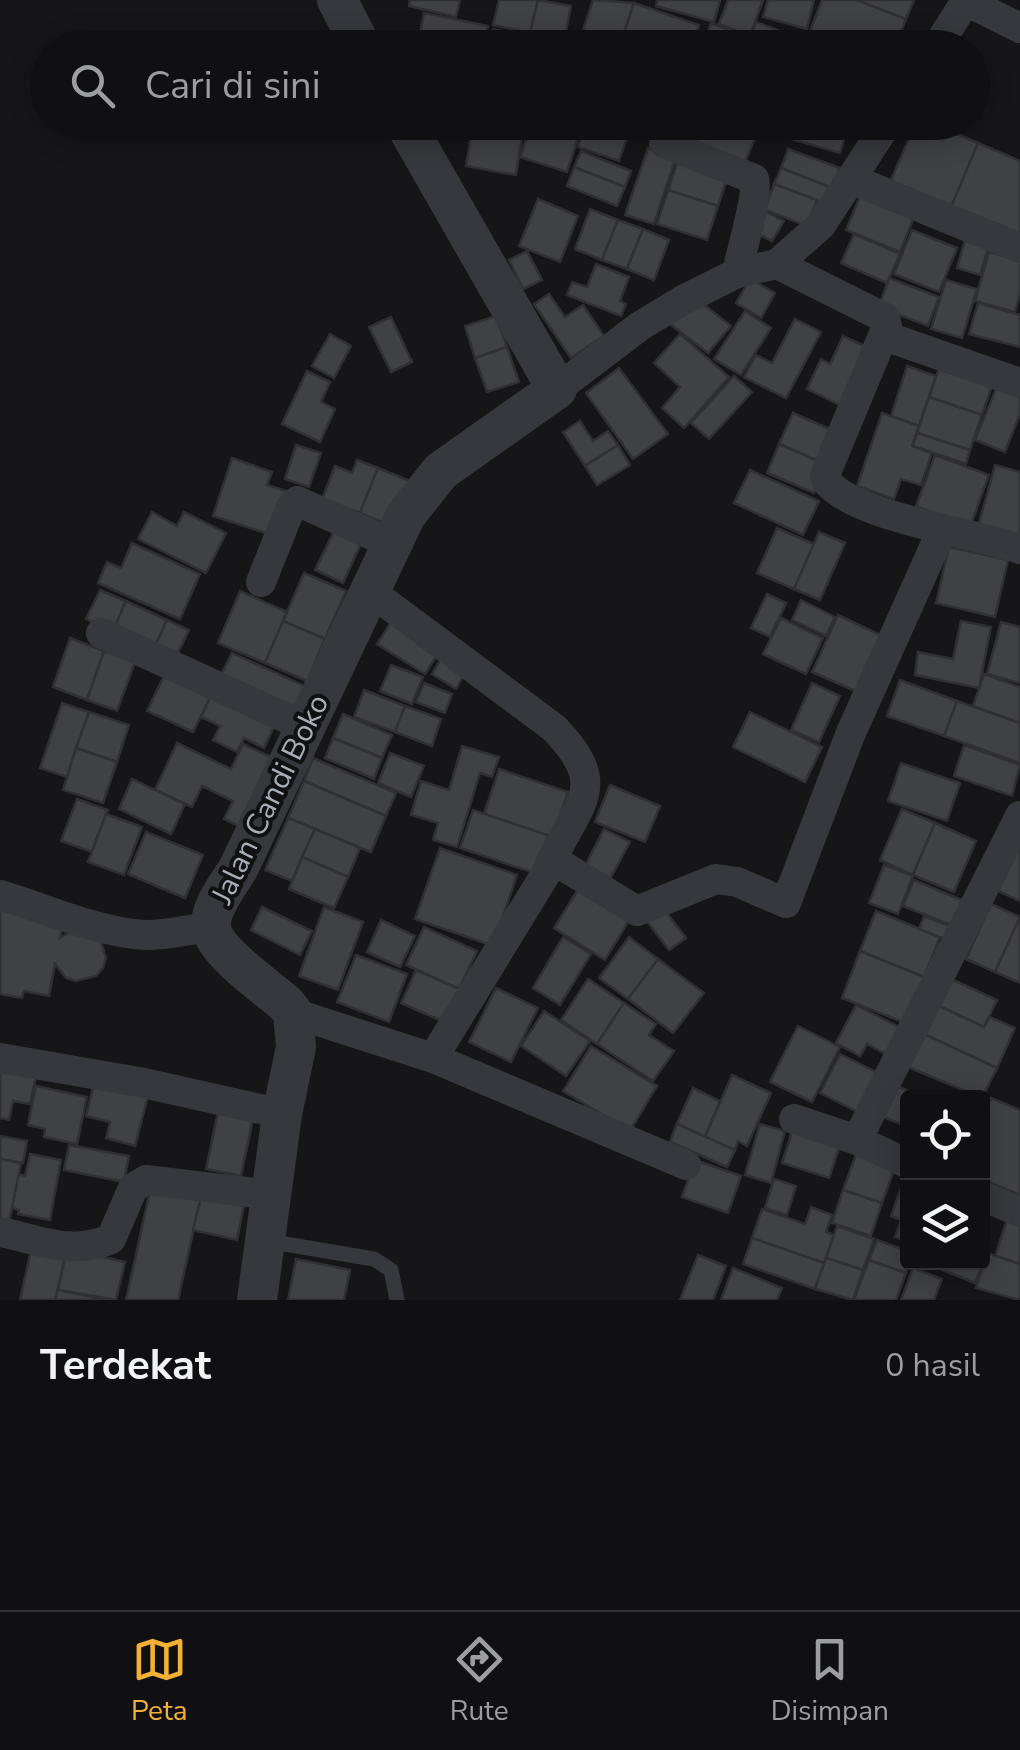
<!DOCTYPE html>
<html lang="id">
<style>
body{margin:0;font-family:"Nunito Sans",sans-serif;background:#19191b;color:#f1f3f6}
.controls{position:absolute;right:30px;bottom:30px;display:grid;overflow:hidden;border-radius:10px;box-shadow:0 5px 25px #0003}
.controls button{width:90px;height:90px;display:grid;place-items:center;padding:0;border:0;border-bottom:2px solid #303032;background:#101012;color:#f1f3f6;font:50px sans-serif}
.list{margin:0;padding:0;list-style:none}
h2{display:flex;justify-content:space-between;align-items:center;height:130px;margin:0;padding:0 40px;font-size:42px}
h2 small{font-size:32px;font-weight:400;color:#9c9d9f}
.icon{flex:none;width:55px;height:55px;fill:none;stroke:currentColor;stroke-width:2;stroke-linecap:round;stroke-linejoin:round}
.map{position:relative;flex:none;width:1020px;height:1300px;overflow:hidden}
.search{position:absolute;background:#101012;box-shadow:0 5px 25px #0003;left:30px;right:30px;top:30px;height:110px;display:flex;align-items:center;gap:25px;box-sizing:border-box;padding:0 35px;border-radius:55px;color:#9c9d9f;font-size:38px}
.sheet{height:310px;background:#101012}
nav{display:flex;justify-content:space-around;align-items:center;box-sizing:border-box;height:140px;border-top:2px solid #303032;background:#101012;font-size:28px;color:#9c9d9f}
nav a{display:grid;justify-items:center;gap:5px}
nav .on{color:#f2b134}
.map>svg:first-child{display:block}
.building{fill:#404145;stroke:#303034;stroke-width:2.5}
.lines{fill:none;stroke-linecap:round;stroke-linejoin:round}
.service{stroke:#37383d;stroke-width:15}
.minor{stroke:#37383d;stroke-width:30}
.tertiary{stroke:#37383d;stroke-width:40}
.labels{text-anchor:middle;stroke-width:8;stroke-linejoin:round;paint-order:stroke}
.street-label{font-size:30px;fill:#a8adb8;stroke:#111113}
</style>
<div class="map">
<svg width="1020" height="1300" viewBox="0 0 1020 1300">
<rect width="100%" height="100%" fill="#161618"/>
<g class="building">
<path d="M410,0H460L456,17L409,6Z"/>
<path d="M499,0H538L530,33L493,25Z"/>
<path d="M538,0L571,6L564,41L530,33Z"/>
<path d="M593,0L634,3L621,42L583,30Z"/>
<path d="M657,0H720L714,22L656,6Z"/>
<path d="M728,0H763L750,36L719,24Z"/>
<path d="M768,0H814L807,29L763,17Z"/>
<path d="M822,0H857L906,19L895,48H838L808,36Z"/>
<path d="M857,0H914L906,19Z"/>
<path d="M634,3L699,25L692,48H638L621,42Z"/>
<path d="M424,13L488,26L484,48H417Z"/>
<path d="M756,22L793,36L789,48H702L711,23L750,38Z"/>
<path d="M493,29L551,40L549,48H489Z"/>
<path d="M567,31L586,35L584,48H563Z"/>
<path d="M473,122L524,125L516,175L466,166Z"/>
<path d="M532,122H551L580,132L567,172L520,157Z"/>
<path d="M683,122H730L757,133L744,165L676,139Z"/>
<path d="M769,122H849L840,153L767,132Z"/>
<path d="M916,122H930L978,143L949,212L888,187Z"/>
<path d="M587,123L627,137L619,161L578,147Z"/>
<path d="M978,143L1020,161V243L949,212Z"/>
<path d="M648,148L676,157L654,224L625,215Z"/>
<path d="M788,149L840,168L832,188L781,168Z"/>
<path d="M581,151L631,171L625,187L574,167Z"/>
<path d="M680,154L730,170L718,206L668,190Z"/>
<path d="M574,167L625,187L617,206L567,186Z"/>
<path d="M781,168L832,188L826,204L774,184Z"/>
<path d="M774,184L817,200L807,226L765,210Z"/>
<path d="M864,187L917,209L900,252L846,230Z"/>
<path d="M668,190L718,206L707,240L657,224Z"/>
<path d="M538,199L578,216L560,262L519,246Z"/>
<path d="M759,208L784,221L772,241L749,229Z"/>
<path d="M590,209L618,220L602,260L575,249Z"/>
<path d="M618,220L643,229L627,269L602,260Z"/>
<path d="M643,229L669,240L654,280L627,269Z"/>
<path d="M912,230L957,248L939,292L894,274Z"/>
<path d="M967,233L991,239L980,275L957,268Z"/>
<path d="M854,234L900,254L887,283L841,263Z"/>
<path d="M527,251L542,280L523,289L509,260Z"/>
<path d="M989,252L1020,260V293L1015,312L975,301Z"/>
<path d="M596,264L629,277L620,301L626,304L621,316L567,295L572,282L587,287Z"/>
<path d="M889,278L939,297L928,326L879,307Z"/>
<path d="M750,279L775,293L761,318L736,303Z"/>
<path d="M946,280L977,289L962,338L931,329Z"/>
<path d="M549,294L565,317L583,305L604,336L571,358L534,304Z"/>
<path d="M693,296L731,326L708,353L670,324Z"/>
<path d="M978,303L1020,315V347L969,334Z"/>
<path d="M745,311L771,328L741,375L714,359Z"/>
<path d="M496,316L507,347L475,358L465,326Z"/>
<path d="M391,317L412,362L391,372L369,327Z"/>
<path d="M795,319L821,332L786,398L744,377L756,355L772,363Z"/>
<path d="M330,334L351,346L334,378L312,366Z"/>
<path d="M680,334L729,377L684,428L662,408L680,387L654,363Z"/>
<path d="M843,336L875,351L848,409L807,389L821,359L830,364Z"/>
<path d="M507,347L519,382L487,392L475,358Z"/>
<path d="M941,363L994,380L982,415L929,397Z"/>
<path d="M907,366L936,376L919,426L891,416Z"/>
<path d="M619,368L668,434L633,459L586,393Z"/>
<path d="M307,371L330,382L321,402L335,409L320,442L282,424Z"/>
<path d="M734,376L752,392L709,439L691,423Z"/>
<path d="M998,384L1020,392V414L1005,452L975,440Z"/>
<path d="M929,397L982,415L970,450L917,433Z"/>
<path d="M793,413L841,434L827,465L779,444Z"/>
<path d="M882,413L919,426L912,446L932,453L921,485L901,479L894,499L857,486Z"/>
<path d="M580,421L593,441L608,431L618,445L585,466L563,432Z"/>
<path d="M917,433L970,450L966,464L913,446Z"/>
<path d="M779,444L827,465L814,493L767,473Z"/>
<path d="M296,445L321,453L309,487L285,479Z"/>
<path d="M618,445L630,465L597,485L585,466Z"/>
<path d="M935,455L989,475L970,527L916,506Z"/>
<path d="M232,458L272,472L267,485L290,492L275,536L213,516Z"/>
<path d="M357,460L378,468L360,513L322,499L335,466L352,473Z"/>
<path d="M995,465L1020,472V538L978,527Z"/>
<path d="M378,468L410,481L392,526L360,513Z"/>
<path d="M750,470L819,501L803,535L734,503Z"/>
<path d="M152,512L177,526L184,512L226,533L206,573L138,539Z"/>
<path d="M337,525L364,537L343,583L315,570Z"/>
<path d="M777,528L814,544L794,589L757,573Z"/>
<path d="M819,532L845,543L820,600L794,589Z"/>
<path d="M132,543L200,574L180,619L98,583L107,562L121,568Z"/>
<path d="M949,547L1008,560L995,617L936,603Z"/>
<path d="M304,573L346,591L325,639L283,621Z"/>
<path d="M100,590L126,601L113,631L86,619Z"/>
<path d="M240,591L287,612L265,663L218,643Z"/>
<path d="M767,594L786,603L770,637L751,628Z"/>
<path d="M801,600L835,617L826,636L792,620Z"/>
<path d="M126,601L167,620L154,649L113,631Z"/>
<path d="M838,615L887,638L862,694L812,672Z"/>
<path d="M781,618L823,638L806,674L763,654Z"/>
<path d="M393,619L441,649L425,674L377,644Z"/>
<path d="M167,620L189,630L175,659L154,649Z"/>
<path d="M283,621L325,639L307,681L265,663Z"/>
<path d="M961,621L991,627L979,688L915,675L918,652L953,659Z"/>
<path d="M1001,622L1020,627V683L987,674Z"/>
<path d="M70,638L104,651L87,700L53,687Z"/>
<path d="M104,651L135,662L117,711L87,700Z"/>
<path d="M232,653L307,687L292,718L217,683Z"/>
<path d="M443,655L467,669L456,689L432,674Z"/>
<path d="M391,665L423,677L412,704L380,691Z"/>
<path d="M167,670L213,692L193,732L147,711Z"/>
<path d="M984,674L1020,687V723L973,706Z"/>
<path d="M900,680L957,701L944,736L887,716Z"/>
<path d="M424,683L452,694L445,713L416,702Z"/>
<path d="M812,683L840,696L819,742L791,730Z"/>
<path d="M364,690L405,706L395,732L354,717Z"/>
<path d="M213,692L276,722L264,748L244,738L237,752L213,740L220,726L201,717Z"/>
<path d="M957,701L1020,723V763L944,736Z"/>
<path d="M62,703L89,712L67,777L40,768Z"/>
<path d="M405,706L441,719L432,746L395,732Z"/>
<path d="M89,712L129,725L117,762L76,748Z"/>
<path d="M750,712L822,747L805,782L733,747Z"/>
<path d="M343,714L392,735L382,758L333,738Z"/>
<path d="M333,738L382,758L374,779L325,758Z"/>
<path d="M177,743L231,769L243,744L271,757L249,831L224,819L233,801L202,786L192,807L155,790Z"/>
<path d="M964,745L1020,765L1012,796L954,776Z"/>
<path d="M462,746L499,757L492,777L480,773L457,847L433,840L438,823L411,815L421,781L449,790Z"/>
<path d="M76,748L117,762L103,803L63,790Z"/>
<path d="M390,753L424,766L411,797L378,783Z"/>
<path d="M313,758L396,793L386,816L304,781Z"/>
<path d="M901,763L960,783L947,821L888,801Z"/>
<path d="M499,769L568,792L553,837L484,814Z"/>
<path d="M132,779L185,804L171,834L119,809Z"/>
<path d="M304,781L386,816L371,852L288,818Z"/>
<path d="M610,785L660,806L645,842L595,822Z"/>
<path d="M77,799L108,810L92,852L61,841Z"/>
<path d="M902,809L935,823L913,875L880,860Z"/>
<path d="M473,810L553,837L540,875L460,848Z"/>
<path d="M106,814L142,827L124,875L88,862Z"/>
<path d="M288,818L315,829L292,881L265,870Z"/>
<path d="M935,823L976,841L954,892L913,875Z"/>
<path d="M315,829L360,848L348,877L302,857Z"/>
<path d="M604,829L630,842L610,879L585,866Z"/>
<path d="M146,832L203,855L185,898L128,874Z"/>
<path d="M1020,843V901L998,891Z"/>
<path d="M440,848L517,875L493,946L415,919Z"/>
<path d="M302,857L348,877L334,908L289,889Z"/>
<path d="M884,865L913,876L898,914L869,903Z"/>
<path d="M914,880L962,900L951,925L903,906Z"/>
<path d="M582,883L633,914L605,960L554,928Z"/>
<path d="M991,904L1020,917L995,972L966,959Z"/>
<path d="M262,907L312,931L300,955L251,930Z"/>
<path d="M324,907L363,922L338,990L299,976Z"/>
<path d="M663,908L686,938L669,950L646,920Z"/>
<path d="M0,910L63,922L60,938L73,930L100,939L106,958L103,968L96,976L76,981L66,978L55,964L49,996L24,991L22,998L0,994Z"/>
<path d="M876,911L940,937L924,977L860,951Z"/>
<path d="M924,916L957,929L952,942L919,929Z"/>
<path d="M1020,917V983L995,972Z"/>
<path d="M381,920L415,936L400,967L367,952Z"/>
<path d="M424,927L477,951L459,989L406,965Z"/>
<path d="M563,937L591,954L560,1005L533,988Z"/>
<path d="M629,937L658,959L628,999L599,978Z"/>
<path d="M860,951L924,977L905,1023L842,998Z"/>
<path d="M356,955L407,974L389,1022L337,1002Z"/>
<path d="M658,959L704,993L673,1033L628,999Z"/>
<path d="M416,970L459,989L444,1022L401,1003Z"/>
<path d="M949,978L997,1000L984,1027L937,1005Z"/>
<path d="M588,979L624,1003L597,1044L561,1020Z"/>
<path d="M496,988L538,1008L511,1062L469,1042Z"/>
<path d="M624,1003L656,1024L649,1035L674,1051L653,1081L597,1044Z"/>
<path d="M856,1005L905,1030L891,1057L867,1044L860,1056L836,1043Z"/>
<path d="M937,1005L984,1027L990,1017L1015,1028L997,1068L924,1034Z"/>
<path d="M544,1011L590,1041L566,1076L521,1046Z"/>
<path d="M798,1026L840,1047L812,1102L770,1082Z"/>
<path d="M924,1034L997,1068L982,1098L908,1067Z"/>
<path d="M591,1046L657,1086L630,1131L563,1091Z"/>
<path d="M840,1054L878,1073L858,1112L820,1093Z"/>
<path d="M0,1064L37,1072L30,1104L13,1101L9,1120L0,1118Z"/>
<path d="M732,1075L771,1093L747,1146L738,1141L735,1150L705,1137Z"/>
<path d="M94,1083L148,1096L135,1146L106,1138L110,1122L86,1116Z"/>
<path d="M894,1085L925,1098H908V1127L881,1116Z"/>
<path d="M36,1086L87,1097L77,1144L44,1137L45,1129L28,1125Z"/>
<path d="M693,1088L720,1101L705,1137L677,1124Z"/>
<path d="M991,1098L1020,1110V1195L982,1179V1119Z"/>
<path d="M219,1107L254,1114L241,1176L206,1169Z"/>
<path d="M795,1122L843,1137L829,1178L782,1163Z"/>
<path d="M677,1124L735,1150L727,1167L670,1142Z"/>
<path d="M760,1124L785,1131L771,1183L745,1175Z"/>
<path d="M0,1136L27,1141L23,1163L0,1159Z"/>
<path d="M69,1145L129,1156L124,1182L64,1170Z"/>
<path d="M858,1149L897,1162L882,1203L843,1190Z"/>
<path d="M30,1154L61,1160L50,1220L18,1214L19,1210L12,1208L18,1174L25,1176Z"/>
<path d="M0,1159L21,1163L8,1227L0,1225Z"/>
<path d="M695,1160L741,1176L728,1213L682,1197Z"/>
<path d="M774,1179L796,1186L787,1215L765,1208Z"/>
<path d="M151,1186L201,1197L178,1300H126Z"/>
<path d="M901,1188L908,1190V1242L895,1237L901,1220L891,1216Z"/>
<path d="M843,1190L882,1203L871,1236L832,1223Z"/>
<path d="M201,1197L244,1206L237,1240L193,1230Z"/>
<path d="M811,1207L832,1215L826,1232L834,1235L824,1263L752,1238L762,1209L805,1224Z"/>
<path d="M1009,1214L1020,1218V1264L995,1256Z"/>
<path d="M837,1226L874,1239L863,1270L826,1258Z"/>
<path d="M752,1238L824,1263L815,1289L743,1264Z"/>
<path d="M877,1240L908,1251L910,1262L906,1273L869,1260Z"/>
<path d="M33,1241L67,1249L55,1300H20Z"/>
<path d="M982,1243L989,1246L975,1283L935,1267L937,1262H982Z"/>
<path d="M67,1249L125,1262L116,1300L58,1290Z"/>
<path d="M987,1253L1020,1264V1300L976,1288Z"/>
<path d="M698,1255L726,1266L713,1300H680Z"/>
<path d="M826,1258L863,1270L853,1300L815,1289Z"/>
<path d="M296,1259L350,1270L344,1300H288Z"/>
<path d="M869,1260L906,1273L896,1300H854Z"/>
<path d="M733,1268L782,1288L777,1300H721Z"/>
<path d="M913,1268L942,1279L934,1300H901Z"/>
<path d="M58,1290L107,1300H55Z"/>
</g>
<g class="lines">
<path class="service" d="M267,1241L374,1259L391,1270L397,1300"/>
<g class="minor">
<path d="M936,48L966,1L1020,28"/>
<path d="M664,143L754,179C759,195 741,251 737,273"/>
<path d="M851,179L1020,248"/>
<path d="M777,264L885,318L887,326L825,475L827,482C858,518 972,532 1020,549"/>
<path d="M885,336L1020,383"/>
<path d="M557,389L640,326L683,300L737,273L777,264L821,225L888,122"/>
<path d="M261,582L291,507L297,501L392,544"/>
<path d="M370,591L554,728C608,784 582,799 552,859"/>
<path d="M101,633L306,727"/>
<path d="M0,895C44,908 102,934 147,935C169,935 189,930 210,926"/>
<path d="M293,1013L433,1058L686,1165"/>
<path d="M0,1058L139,1082L282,1114"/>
<path d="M433,1058L545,875L552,859L637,911L716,879L737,882L786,903L850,735L942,530"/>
<path d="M794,1119L857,1140"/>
<path d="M908,1164L857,1140L1020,816"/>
<path d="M982,1196L1020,1212"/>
<path d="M0,1232C42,1240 69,1256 111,1239L133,1188L146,1180L273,1195"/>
</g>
<g class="tertiary">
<path d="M337,0L362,48"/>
<path d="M257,1300L282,1114L296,1047L293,1013L286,1004C268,988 210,949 211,924C211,905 230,883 239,867L406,515L441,471L557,389L404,122"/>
</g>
</g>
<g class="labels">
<g class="street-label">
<text transform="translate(270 799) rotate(-64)" y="10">Jalan Candi Boko</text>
</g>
</g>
</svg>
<div class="controls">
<button><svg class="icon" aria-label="locate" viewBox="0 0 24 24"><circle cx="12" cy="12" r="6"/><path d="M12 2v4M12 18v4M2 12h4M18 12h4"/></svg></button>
<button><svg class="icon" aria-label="layers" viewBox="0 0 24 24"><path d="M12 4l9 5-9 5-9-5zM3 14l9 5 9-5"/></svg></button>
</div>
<div class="search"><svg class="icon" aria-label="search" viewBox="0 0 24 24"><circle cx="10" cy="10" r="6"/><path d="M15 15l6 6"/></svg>Cari di sini</div>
</div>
<section class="sheet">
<h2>Terdekat<small>0 hasil</small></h2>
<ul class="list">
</ul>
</section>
<nav>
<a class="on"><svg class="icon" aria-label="map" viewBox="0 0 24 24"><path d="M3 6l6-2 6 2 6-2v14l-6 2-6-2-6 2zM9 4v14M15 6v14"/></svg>Peta</a>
<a><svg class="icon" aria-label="directions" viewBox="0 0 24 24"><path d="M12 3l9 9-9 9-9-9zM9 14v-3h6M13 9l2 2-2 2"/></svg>Rute</a>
<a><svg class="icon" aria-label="saved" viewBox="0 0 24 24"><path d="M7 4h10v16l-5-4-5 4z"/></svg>Disimpan</a>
</nav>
